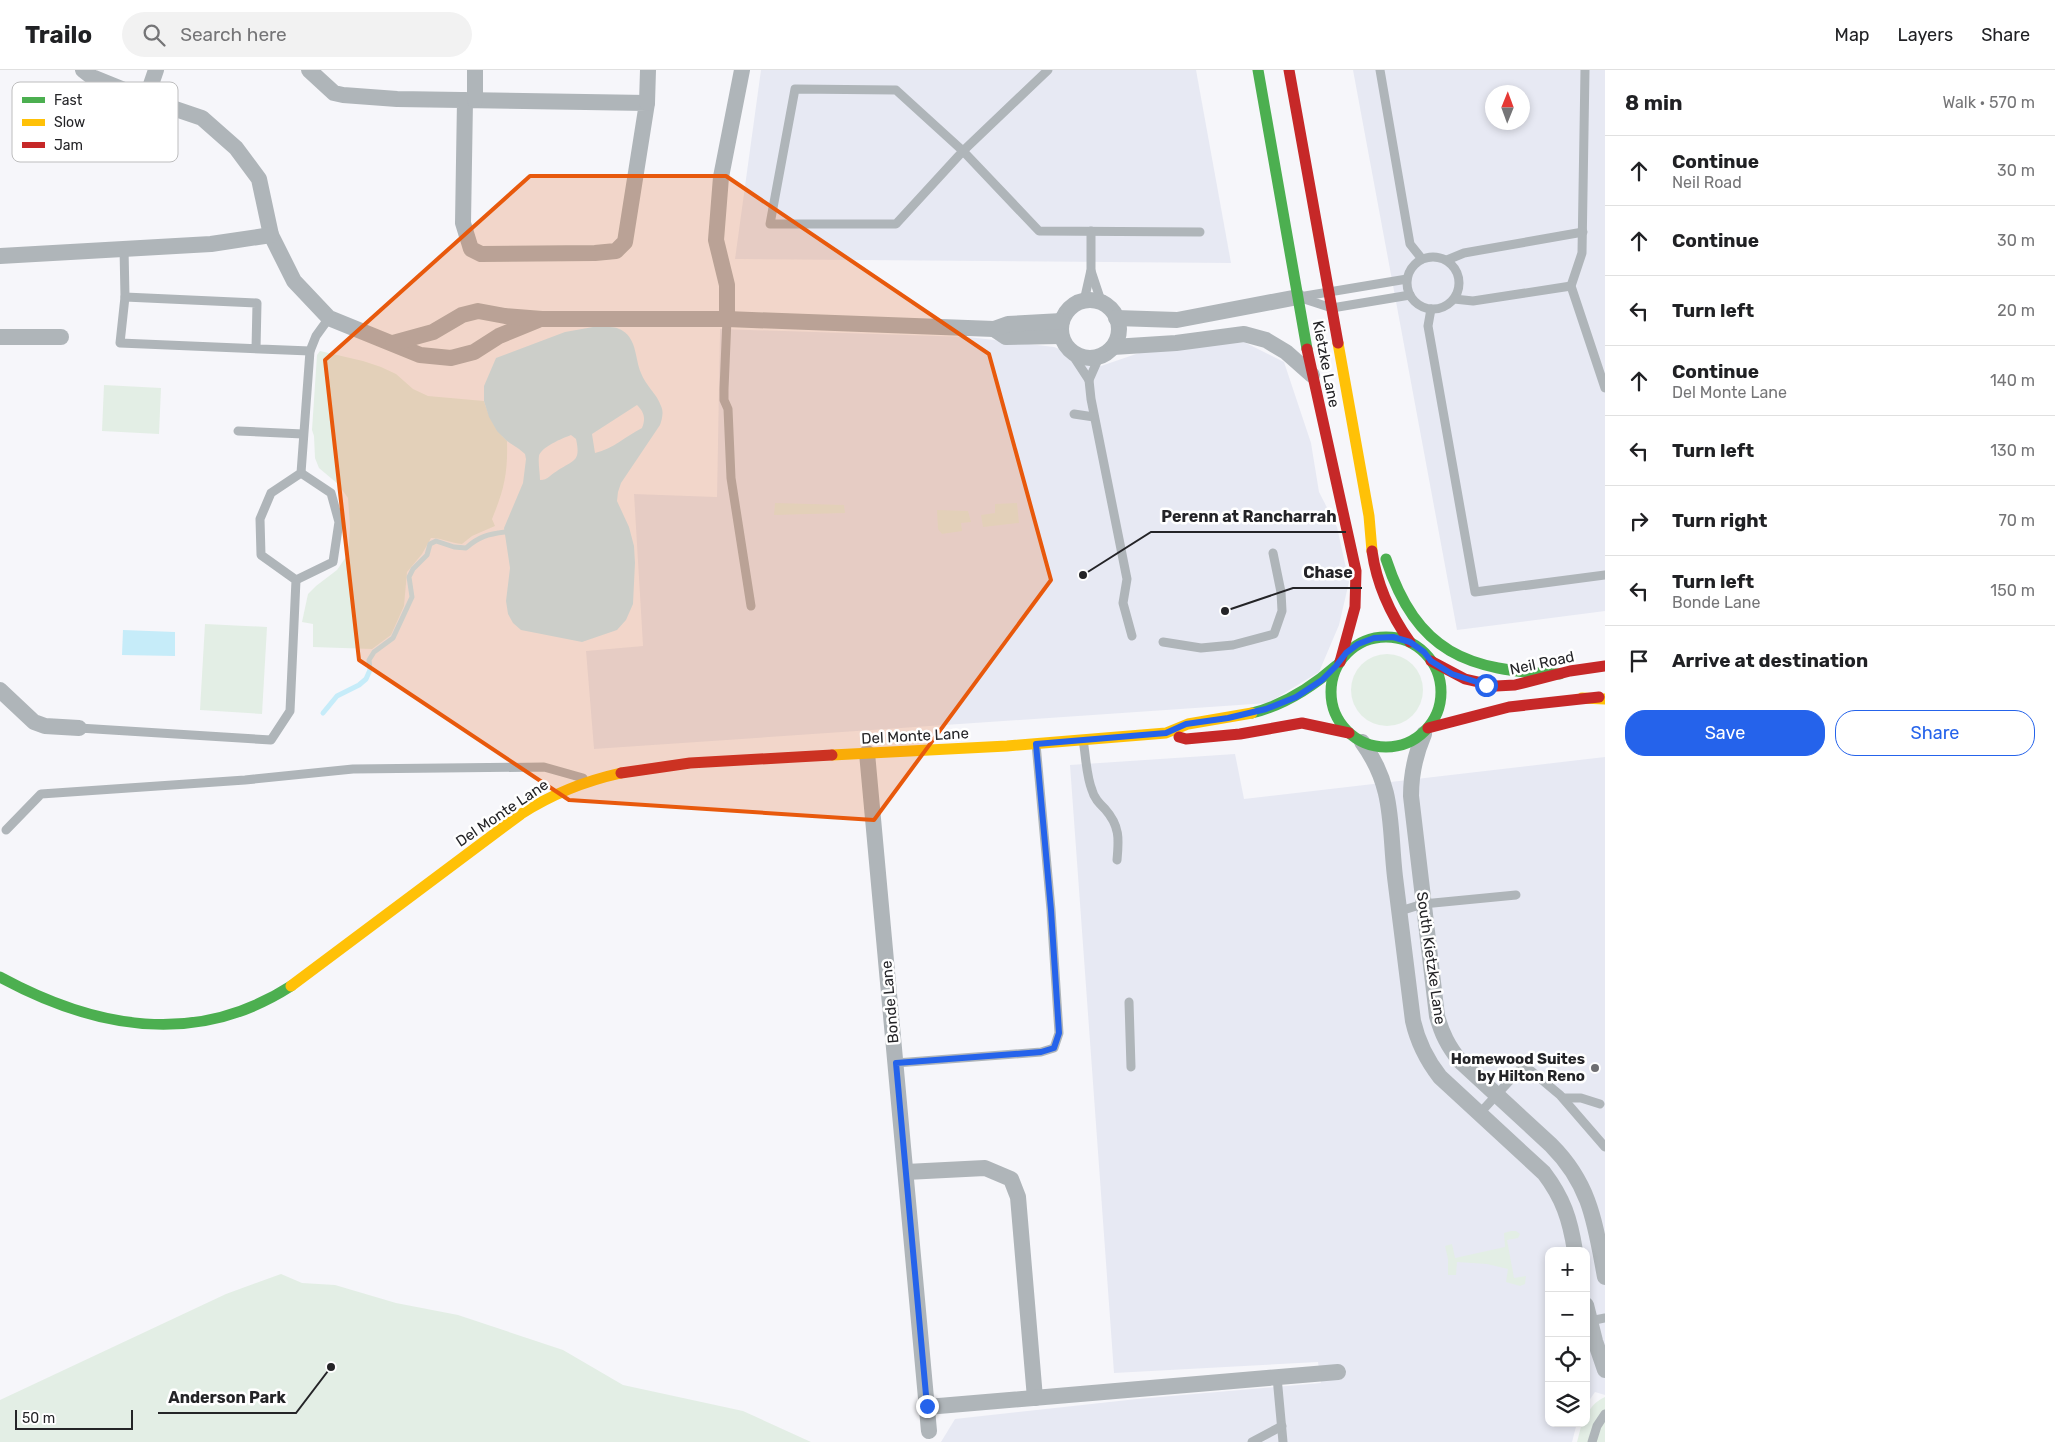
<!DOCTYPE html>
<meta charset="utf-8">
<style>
body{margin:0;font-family:Rubik,sans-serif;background:#f2f2f2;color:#202124}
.controls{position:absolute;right:15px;bottom:15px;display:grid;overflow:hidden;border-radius:10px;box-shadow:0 2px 8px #0003}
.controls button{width:45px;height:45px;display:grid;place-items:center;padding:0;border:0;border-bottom:1px solid #e0e0e0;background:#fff;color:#202124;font:25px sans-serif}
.compass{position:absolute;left:1485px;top:15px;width:45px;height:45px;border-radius:50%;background:#fff;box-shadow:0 2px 8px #0003;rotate:1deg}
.scale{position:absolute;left:15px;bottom:12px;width:118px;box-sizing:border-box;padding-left:5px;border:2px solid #242427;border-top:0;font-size:14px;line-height:18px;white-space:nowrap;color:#242427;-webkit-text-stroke:4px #fff;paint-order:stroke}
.stop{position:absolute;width:15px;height:15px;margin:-11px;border:4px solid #2563eb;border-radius:50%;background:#fff}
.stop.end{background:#2563eb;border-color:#fff;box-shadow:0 1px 5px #0008}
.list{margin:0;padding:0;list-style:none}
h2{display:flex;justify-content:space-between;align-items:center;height:65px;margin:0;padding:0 20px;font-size:21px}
h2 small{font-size:16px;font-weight:400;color:#757577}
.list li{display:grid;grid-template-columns:32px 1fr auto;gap:15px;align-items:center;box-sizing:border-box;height:70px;padding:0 20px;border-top:1px solid #e0e0e0}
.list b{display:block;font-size:19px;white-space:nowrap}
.list p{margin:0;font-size:16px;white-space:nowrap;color:#757577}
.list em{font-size:16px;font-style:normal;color:#757577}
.actions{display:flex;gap:10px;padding:15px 20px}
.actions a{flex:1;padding:11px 0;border:1px solid #2563eb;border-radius:20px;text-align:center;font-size:18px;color:#2563eb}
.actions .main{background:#2563eb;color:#fff}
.icon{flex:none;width:28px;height:28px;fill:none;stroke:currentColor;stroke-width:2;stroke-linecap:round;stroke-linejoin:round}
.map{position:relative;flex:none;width:1605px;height:1372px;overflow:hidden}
header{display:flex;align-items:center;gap:30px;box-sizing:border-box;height:70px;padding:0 25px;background:#fff;border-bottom:1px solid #e0e0e0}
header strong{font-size:24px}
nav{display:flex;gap:28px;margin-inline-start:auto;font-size:18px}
.search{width:350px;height:45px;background:#f2f2f2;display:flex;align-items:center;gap:12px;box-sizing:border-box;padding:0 18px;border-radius:28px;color:#757577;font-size:19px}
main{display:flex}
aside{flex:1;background:#fff}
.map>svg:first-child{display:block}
.built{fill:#e7e9f3;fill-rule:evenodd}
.green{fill:#e3eee5}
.water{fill:#c6ecf9;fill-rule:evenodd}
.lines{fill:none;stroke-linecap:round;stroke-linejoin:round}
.stream{stroke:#c6ecf9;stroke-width:5}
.lane{stroke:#afb5b9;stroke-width:9}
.street{stroke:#afb5b9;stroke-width:16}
.fast{stroke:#4caf50;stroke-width:11}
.slow{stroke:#ffc107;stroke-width:11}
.jam{stroke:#c62828;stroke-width:11}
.route{stroke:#2563eb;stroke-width:6}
.marked{fill:#e8590c;fill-opacity:0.2;stroke:#e8590c;stroke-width:4;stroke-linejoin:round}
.poi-dot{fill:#6e6e71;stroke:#fff;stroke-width:2}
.labels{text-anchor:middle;stroke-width:5;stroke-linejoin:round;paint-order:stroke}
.street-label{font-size:15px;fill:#242427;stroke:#fff}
.poi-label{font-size:15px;font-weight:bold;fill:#242427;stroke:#fff;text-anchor:end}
.key{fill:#fff;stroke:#bdbdbe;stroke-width:1}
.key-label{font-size:14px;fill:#242427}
.leader{fill:none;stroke:#242427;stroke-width:2}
.callout-dot{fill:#242427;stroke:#fff;stroke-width:2}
.callout-label{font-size:16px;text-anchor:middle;font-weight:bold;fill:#242427;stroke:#fff;stroke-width:5;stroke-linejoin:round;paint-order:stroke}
</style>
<header>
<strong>Trailo</strong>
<div class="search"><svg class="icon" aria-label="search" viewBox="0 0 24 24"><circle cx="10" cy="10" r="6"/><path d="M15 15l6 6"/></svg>Search here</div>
<nav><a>Map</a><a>Layers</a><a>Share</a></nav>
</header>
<main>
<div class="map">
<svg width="1605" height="1372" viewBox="0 0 1605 1372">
<rect width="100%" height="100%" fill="#f6f6fa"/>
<g class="built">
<path d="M761,0H1196L1231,193L735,189Z"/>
<path d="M1353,0H1605V541L1457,560ZM1492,22H1522V52H1492Z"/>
<path d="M720,259L968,267L1054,277L1101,296L1142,282L1244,272L1284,292L1311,373L1319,422L1337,457L1349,512L1339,555L1319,602L1268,633L594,679L586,581L643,576L634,424L717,427Z"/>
<path d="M1235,684L1244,729L1605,687V1325L1595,1322L1586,1335V1181H1549V1353H1577L1572,1372H941L955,1349L1137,1329L1321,1313L1318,1292L1114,1303L1070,695Z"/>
</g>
<g class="green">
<path d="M320,281L363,291L381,297L396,304L413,319L428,326L484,331C489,348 495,359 507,371C508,403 504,420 492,449L495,456L472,466L462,474C451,473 442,468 431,468L422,484L407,502L404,536L391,565L372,579L313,577V554L302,552L308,524L316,516L337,500L346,487L349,473L350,456L348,428L338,414L319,398L315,388L314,366L312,360L317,285Z"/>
<path d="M104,315L161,318L159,364L102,361Z"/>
<path d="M775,433L844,435L845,443L774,445Z"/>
<path d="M1017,433L1019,453L983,457L981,445L995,443V434Z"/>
<path d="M937,440L968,441L971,452L961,453L962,461L942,464L938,459Z"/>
<path d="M205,554L267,557L262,644L200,640Z"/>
<circle cx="1387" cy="620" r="36"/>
<path d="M1511,1161H1516L1520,1164L1518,1168L1507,1170L1514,1208L1526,1206L1525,1214L1520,1216L1506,1212L1508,1199L1487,1194L1457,1192L1456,1205H1448V1189L1445,1176L1452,1174L1455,1188L1505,1177L1504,1163Z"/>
<path d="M281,1204L302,1213L335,1215L396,1233L458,1245L563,1280L623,1315L743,1341L811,1372H0V1330L226,1224Z"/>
<path d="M1605,1327V1372H1577L1582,1353H1586C1586,1341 1594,1332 1605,1327Z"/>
</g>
<g class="water">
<path d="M593,257C602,257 615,255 623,261C637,270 635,289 641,303C646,316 657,324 661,336C664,342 662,349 660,355L621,413L618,422L617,431L629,457L634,476L635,493L633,534L626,550L617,560L582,572L521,560L513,553L508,544L506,531L510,498L504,458L523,413L526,389L525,384L519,379L507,371L497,361L489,347L484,331V316L496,288L565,262ZM637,335C644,342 646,348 642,358C626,366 613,379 595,383L592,364ZM571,365L576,369C581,392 574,390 557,401C550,405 548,410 540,410C540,403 538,393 539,386C541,377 563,368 571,365Z"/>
<path d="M123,560L175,562V586L122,585Z"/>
</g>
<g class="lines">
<path class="stream" d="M323,643L337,626L359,615L366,609L370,600L369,590L374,582L393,568L412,527L409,507L413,499L427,485L430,474L436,471L454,477L466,478C478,467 488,464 505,462"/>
<g class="lane">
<path d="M1048,0L963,81L896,154H770L795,19L896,20L963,81L1039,161L1200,162"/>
<path d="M1380,0L1410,174L1422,189"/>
<path d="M1585,0L1582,183L1571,216L1605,318"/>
<path d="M124,178L125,227"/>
<circle cx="1433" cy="213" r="26"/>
<path d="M1447,190L1464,183L1583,162"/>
<path d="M1091,201L1102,234"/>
<path d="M1299,227L1407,209"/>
<path d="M1301,228L1332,238L1410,225"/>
<path d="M1454,229L1473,231L1571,216"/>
<path d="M1084,231L1091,200V161"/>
<path d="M1431,239L1428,256L1475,522L1605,505"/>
<path d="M727,249L724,319V330L728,339L731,408L751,536"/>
<path d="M256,279L257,233L125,227L120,273L310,281"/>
<path d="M1070,281L1089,310"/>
<path d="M1100,285L1089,310L1091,329L1127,509L1123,533L1132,566"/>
<path d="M1074,344L1094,347"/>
<path d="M238,361L303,364"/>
<path d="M296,510L333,492L339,452L331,423L301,403"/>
<path d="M1163,572L1201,578L1233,575L1274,564L1282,541L1281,522L1273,483"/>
<path d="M79,658L271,670L290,641L296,510L261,485L260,449L271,423L301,403L310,281L316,266L329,248"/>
<path d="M1083,670C1086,686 1086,705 1092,720C1094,728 1099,733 1105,739C1120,756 1119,769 1117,790"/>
<path d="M6,760L41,724L245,710L353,699L544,697L583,708"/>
<path d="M1400,841L1423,834L1516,825"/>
<path d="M1129,932L1131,997"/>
<path d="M896,993L1041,982L1054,978L1059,963L1051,840L1036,674"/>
<path d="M1563,1028H1581L1600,1034"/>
<path d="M1480,1043L1524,995L1560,1025L1605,1077"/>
<path d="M1590,1251L1605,1248"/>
<path d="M1277,1307L1283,1372"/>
<path d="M1252,1372L1282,1356"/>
<path d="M1592,1372L1597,1356L1605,1344"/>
</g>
<g class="street">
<path d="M83,0L92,7L146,29L202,48L236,78L259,109L271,165L294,211L329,248L420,285L451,288L474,282L499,266L538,250"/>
<path d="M309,0L334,23L343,25L397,29L647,33L625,172L616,181L595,183L481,184L471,179L463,153L465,30"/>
<path d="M146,29L156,0"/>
<path d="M475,30V0"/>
<path d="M647,33L648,0"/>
<path d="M0,186L211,174L271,165"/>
<circle cx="1090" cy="259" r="29"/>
<path d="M1116,248L1177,250L1298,227"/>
<path d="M727,249V215L716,170L721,107L742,0"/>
<path d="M994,259L1006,267L1061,266"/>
<path d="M0,267H61"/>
<path d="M393,273L433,262L462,245L478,241L505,246L542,249H727L994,259L1008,254L1062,251"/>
<path d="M1113,277L1176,273L1244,264L1266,270L1286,282L1312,305"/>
<path d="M0,620L34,652L45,656L79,658"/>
<path d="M1424,664C1415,685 1411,703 1411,726L1437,946C1442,964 1448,976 1460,991L1551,1075C1591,1115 1595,1154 1605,1207"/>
<path d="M1362,672C1395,717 1389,755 1395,807C1401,855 1407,903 1413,951C1418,973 1426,989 1440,1007L1544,1103C1563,1128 1570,1149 1575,1181"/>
<path d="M867,683L929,1361"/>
<path d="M906,1102L985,1098L1011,1109L1018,1127L1035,1328"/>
<path d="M1586,1235L1595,1271L1605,1300"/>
<path d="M927,1337L1338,1302"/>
</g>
<g class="fast">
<path d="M1258,0L1307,279"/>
<path d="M1386,489C1417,583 1467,601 1560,604"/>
<circle cx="1386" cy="622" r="55"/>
<path d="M1252,643C1284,635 1311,618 1336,596"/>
<path d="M0,907C94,958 195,978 291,916"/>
</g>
<g class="slow">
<path d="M1338,273L1369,446L1372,481"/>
<path d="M1582,628L1605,629"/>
<path d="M832,685L1007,676L1166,663L1188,654L1252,643"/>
<path d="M291,916L521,744C552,724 585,711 621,703"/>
</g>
<g class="jam">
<path d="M1289,0L1338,273"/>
<path d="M1307,279L1356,501L1355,537L1340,592"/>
<path d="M1372,481C1377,516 1390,544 1410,572"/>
<path d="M1431,591L1465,609L1496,616L1515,615L1570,601L1605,596"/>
<path d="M1428,658L1509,637L1599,627"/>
<path d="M1179,667L1186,669L1240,664L1302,653L1349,663"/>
<path d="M621,703L690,693L832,685"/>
</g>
</g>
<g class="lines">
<path class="route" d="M927,1336L896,993L1041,982L1054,978L1059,963L1051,840L1036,674L1166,663L1186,654L1228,648L1266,639L1296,627L1322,610L1336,596L1346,583L1358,574L1374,568L1393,567L1410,572L1424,582L1431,591L1452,604L1486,615"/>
</g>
<path class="marked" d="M530,106H726L989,284L1051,510L874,750L569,730L359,590L325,290Z"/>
<circle class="poi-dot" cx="1595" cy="998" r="5"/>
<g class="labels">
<g class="street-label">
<text transform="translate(1326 294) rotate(79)" y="5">Kietzke Lane</text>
<text transform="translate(1542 593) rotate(-12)" y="5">Neil Road</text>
<text transform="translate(915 666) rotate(-3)" y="5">Del Monte Lane</text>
<text transform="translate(502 743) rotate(-34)" y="5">Del Monte Lane</text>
<text transform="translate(1431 888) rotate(82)" y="5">South Kietzke Lane</text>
<text transform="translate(890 932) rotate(-95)" y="5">Bonde Lane</text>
</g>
<g class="poi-label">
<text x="1585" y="994">Homewood Suites<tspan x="1585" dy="17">by Hilton Reno</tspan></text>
</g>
</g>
<rect x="12" y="12" width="166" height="80" rx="8" class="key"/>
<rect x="22" y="27" width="23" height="6" fill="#4caf50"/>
<rect x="22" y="49" width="23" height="7" fill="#ffc107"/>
<rect x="22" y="72" width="23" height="6" fill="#c62828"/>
<g class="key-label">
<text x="54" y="35">Fast</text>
<text x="54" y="57">Slow</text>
<text x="54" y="80">Jam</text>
</g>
<path class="leader" d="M1083 505L1151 462H1346M1225 541L1293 518H1362M331 1297L296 1343H158"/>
<g class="callout-dot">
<circle cx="1083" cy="505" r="5"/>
<circle cx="1225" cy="541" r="5"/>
<circle cx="331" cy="1297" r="5"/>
</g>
<g class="callout-label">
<text x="1249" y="452">Perenn at Rancharrah</text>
<text x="1328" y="508">Chase</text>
<text x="227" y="1333">Anderson Park</text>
</g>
</svg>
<div class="controls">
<button>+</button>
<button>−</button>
<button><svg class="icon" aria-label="locate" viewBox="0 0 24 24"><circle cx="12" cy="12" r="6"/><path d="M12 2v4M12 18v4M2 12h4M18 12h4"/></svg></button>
<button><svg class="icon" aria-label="layers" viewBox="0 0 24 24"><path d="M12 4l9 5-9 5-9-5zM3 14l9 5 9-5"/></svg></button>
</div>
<svg class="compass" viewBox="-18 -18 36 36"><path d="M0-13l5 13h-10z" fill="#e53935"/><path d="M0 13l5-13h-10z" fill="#757577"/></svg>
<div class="scale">50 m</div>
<div class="stop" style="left:1486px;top:615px"></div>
<div class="stop end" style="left:927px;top:1336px"></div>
</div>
<aside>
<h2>8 min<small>Walk · 570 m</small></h2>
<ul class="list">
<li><svg class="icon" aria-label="ahead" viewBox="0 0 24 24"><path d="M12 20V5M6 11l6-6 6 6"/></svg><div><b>Continue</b><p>Neil Road</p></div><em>30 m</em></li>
<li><svg class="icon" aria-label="ahead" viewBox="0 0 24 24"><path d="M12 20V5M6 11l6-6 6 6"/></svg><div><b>Continue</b></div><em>30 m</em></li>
<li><svg class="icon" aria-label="left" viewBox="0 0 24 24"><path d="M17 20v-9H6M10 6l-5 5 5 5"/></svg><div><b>Turn left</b></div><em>20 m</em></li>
<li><svg class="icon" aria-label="ahead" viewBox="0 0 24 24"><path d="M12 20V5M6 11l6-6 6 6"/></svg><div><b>Continue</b><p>Del Monte Lane</p></div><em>140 m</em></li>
<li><svg class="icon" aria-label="left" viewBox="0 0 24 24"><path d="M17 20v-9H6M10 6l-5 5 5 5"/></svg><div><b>Turn left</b></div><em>130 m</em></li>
<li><svg class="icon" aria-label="right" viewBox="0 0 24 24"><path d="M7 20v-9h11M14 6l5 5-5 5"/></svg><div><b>Turn right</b></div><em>70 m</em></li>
<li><svg class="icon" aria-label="left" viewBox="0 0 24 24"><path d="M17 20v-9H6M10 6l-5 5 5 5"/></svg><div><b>Turn left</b><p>Bonde Lane</p></div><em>150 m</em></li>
<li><svg class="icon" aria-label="arrive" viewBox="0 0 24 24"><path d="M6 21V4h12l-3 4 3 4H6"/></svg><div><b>Arrive at destination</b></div></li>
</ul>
<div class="actions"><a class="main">Save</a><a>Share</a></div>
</aside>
</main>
